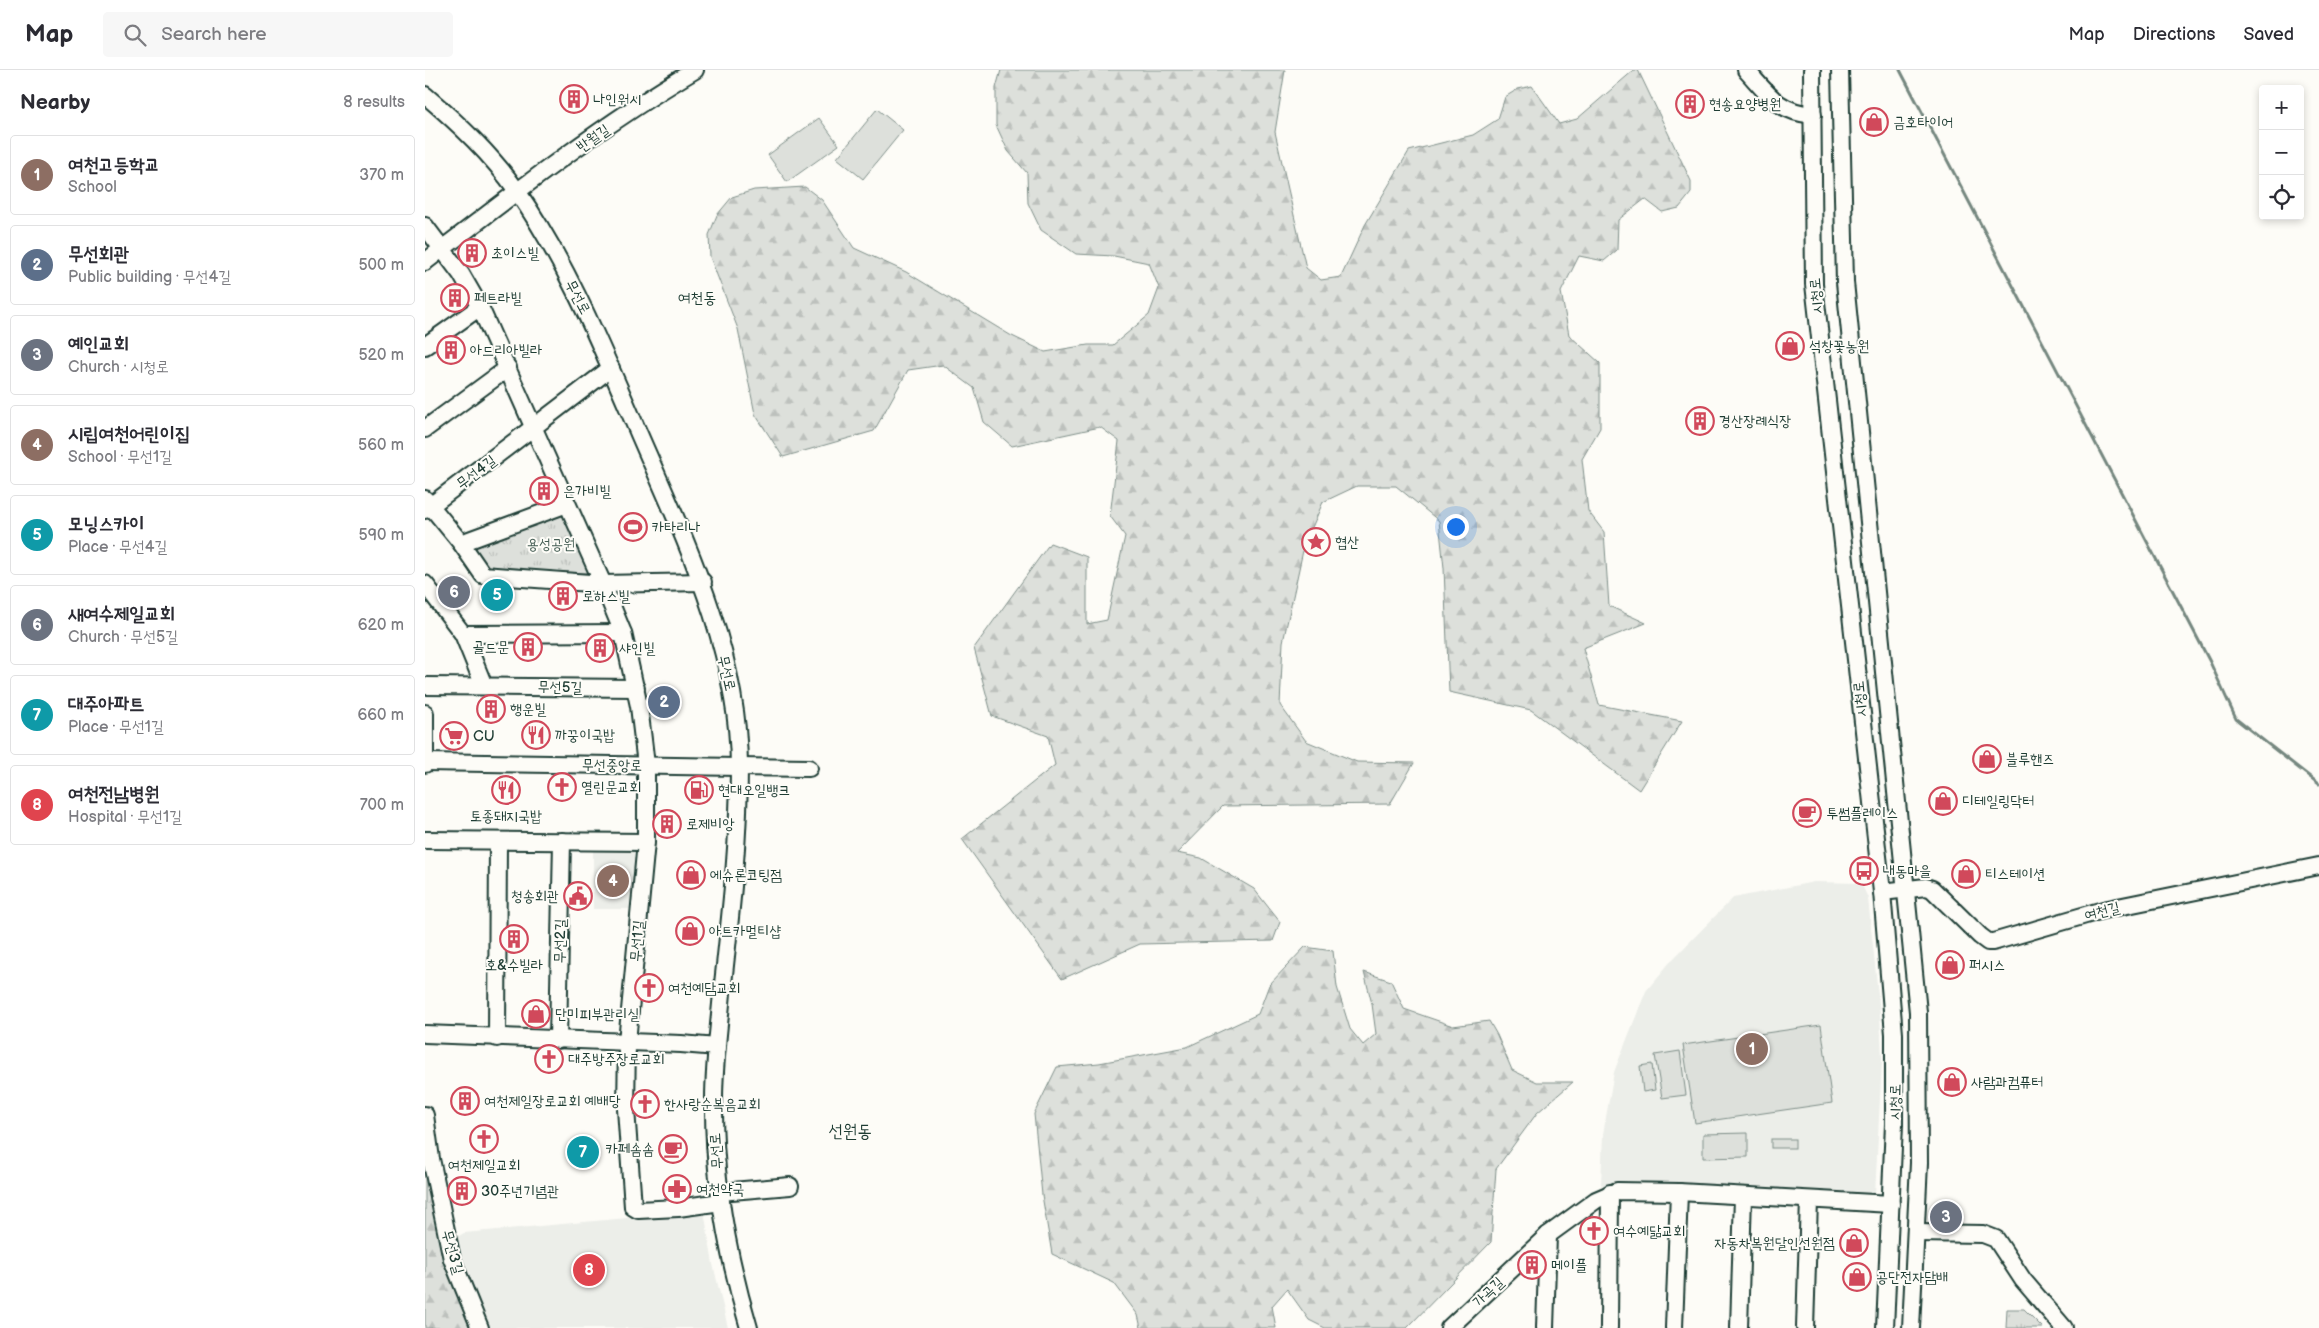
<!DOCTYPE html>
<meta charset="utf-8">
<style>
body{margin:0;font-family:"Balsamiq Sans","Poor Story",sans-serif;background:#f7f7f7;color:#2b2b33}
.controls{position:absolute;right:15px;top:15px;display:grid;overflow:hidden;border-radius:5px;box-shadow:0 2px 8px #0003}
.controls button{width:45px;height:45px;display:grid;place-items:center;padding:0;border:0;border-bottom:1px solid #e1e1e2;background:#fff;color:#2b2b33;font:25px sans-serif}
.you{position:absolute;left:1030px;top:456px;width:18px;height:18px;margin:-12px;border:4px solid #fff;border-radius:50%;background:#1a73e8;box-shadow:0 0 0 8px #1a73e833}
.badge{display:grid;place-items:center;width:32px;height:32px;border-radius:50%;background:#d1495b;color:#fff;font-size:16px;font-weight:700}
.pin{position:absolute;translate:-50% -50%;border:2px solid #fff;box-shadow:0 1px 5px #0006}
.list{margin:0;padding:0;list-style:none}
h2{display:flex;justify-content:space-between;align-items:center;height:65px;margin:0;padding:0 20px;font-size:21px}
h2 small{font-size:16px;font-weight:400;color:#7c7c81}
.list li{display:grid;grid-template-columns:32px 1fr auto;gap:15px;align-items:center;box-sizing:border-box;height:80px;margin:0 10px 10px;padding:0 10px;border:1px solid #e1e1e2;border-radius:5px}
.list b{display:block;font-size:19px;white-space:nowrap}
.list p{margin:0;font-size:16px;white-space:nowrap;color:#7c7c81}
.list em{font-size:16px;font-style:normal;color:#7c7c81}
.icon{flex:none;width:28px;height:28px;fill:none;stroke:currentColor;stroke-width:2;stroke-linecap:round;stroke-linejoin:round}
.map{position:relative;flex:none;width:1894px;height:1258px;overflow:hidden}
header{display:flex;align-items:center;gap:30px;box-sizing:border-box;height:70px;padding:0 25px;background:#fff;border-bottom:1px solid #e1e1e2}
header strong{font-size:24px}
nav{display:flex;gap:28px;margin-inline-start:auto;font-size:18px}
.search{width:350px;height:45px;background:#f7f7f7;display:flex;align-items:center;gap:12px;box-sizing:border-box;padding:0 18px;border-radius:5px;color:#7c7c81;font-size:19px}
main{display:flex}
aside{flex:1;background:#fff}
.map>svg:first-child{display:block}
.built{fill:#eceee9}
.grass{fill:url(#grass-tufts);stroke:#7e8e88}
.forest{fill:url(#forest-firs);stroke:#7e8e88}
.pitch{fill:#dde0db;stroke:#7e8e88}
.lines{fill:none;stroke-linecap:round;stroke-linejoin:round}
.stream{stroke:#75877f;stroke-width:3}
.minor-casing{stroke:#1f3d34;stroke-width:20}
.minor{stroke:#fdfcf7;stroke-width:16}
.labels{text-anchor:middle;stroke-width:4;stroke-linejoin:round;paint-order:stroke}
.poi-label{font-size:15px;fill:#1f3d34;stroke:#fdfcf7;text-anchor:start}
.street-label{font-size:15px;fill:#1f3d34;stroke:#fdfcf7}
.park-label{font-size:15px;fill:#455e55;stroke:#fdfcf7}
.neighbourhood-label{font-size:16px;fill:#1f3d34;stroke:#fdfcf7}
.quarter-label{font-size:18px;fill:#1f3d34;stroke:#fdfcf7}
</style>
<header>
<strong>Map</strong>
<div class="search"><svg class="icon" aria-label="search" viewBox="0 0 24 24"><circle cx="10" cy="10" r="6"/><path d="M15 15l6 6"/></svg>Search here</div>
<nav><a>Map</a><a>Directions</a><a>Saved</a></nav>
</header>
<main>
<aside>
<h2>Nearby<small>8 results</small></h2>
<ul class="list">
<li><span class="badge" style="background:#8d6e63">1</span><div><b>여천고등학교</b><p>School</p></div><em>370 m</em></li>
<li><span class="badge" style="background:#5c6f8a">2</span><div><b>무선회관</b><p>Public building · 무선4길</p></div><em>500 m</em></li>
<li><span class="badge" style="background:#6b7280">3</span><div><b>예인교회</b><p>Church · 시청로</p></div><em>520 m</em></li>
<li><span class="badge" style="background:#8d6e63">4</span><div><b>시립여천어린이집</b><p>School · 무선1길</p></div><em>560 m</em></li>
<li><span class="badge" style="background:#0f9aa8">5</span><div><b>모닝스카이</b><p>Place · 무선4길</p></div><em>590 m</em></li>
<li><span class="badge" style="background:#6b7280">6</span><div><b>새여수제일교회</b><p>Church · 무선5길</p></div><em>620 m</em></li>
<li><span class="badge" style="background:#0f9aa8">7</span><div><b>대주아파트</b><p>Place · 무선1길</p></div><em>660 m</em></li>
<li><span class="badge" style="background:#e0444e">8</span><div><b>여천전남병원</b><p>Hospital · 무선1길</p></div><em>700 m</em></li>
</ul>
</aside>
<div class="map">
<svg width="1894" height="1258" viewBox="0 0 1894 1258">
<defs>
<pattern id="grass-tufts" width="24" height="20" patternUnits="userSpaceOnUse" patternTransform="scale(1.25)"><rect width="24" height="20" fill="#dde0db"/><path d="M3 7l-1-3M5 7V3M7 7l1-3M15 17l-1-3M17 17v-4M19 17l1-3" fill="none" stroke="#bdc1bd"/></pattern>
<pattern id="forest-firs" width="22" height="20" patternUnits="userSpaceOnUse" patternTransform="scale(1.25)"><rect width="22" height="20" fill="#dde0db"/><path d="M5 1l3.5 6h-7zM16 11l3.5 6h-7z" fill="#bdc1bd"/></pattern>
</defs>
<rect width="100%" height="100%" fill="#fdfcf7"/>
<filter id="ink" filterUnits="userSpaceOnUse"><feTurbulence type="fractalNoise" baseFrequency=".02" numOctaves="2"/><feDisplacementMap in="SourceGraphic" scale="10" xChannelSelector="R" yChannelSelector="G"/><feConvolveMatrix kernelMatrix="1 2 1 2 8 2 1 2 1" color-interpolation-filters="sRGB"/></filter>
<g filter="url(#ink)">
<g class="built">
<path d="M168,778L207,779L211,782L206,839H168Z"/>
<path d="M1389,812L1436,813L1443,828L1455,944L1457,989L1450,1125L1204,1111L1176,1115L1178,1064L1189,1002L1221,921L1246,891L1308,828Z"/>
<path d="M279,1141L288,1194L303,1258H64L40,1205L31,1174L32,1167L39,1163Z"/>
</g>
<g class="grass">
<path d="M134,443L142,445L165,496L162,503L64,498L59,495L48,480L51,471Z"/>
<path d="M1582,1239H1599L1618,1258H1581Z"/>
</g>
<g class="forest">
<path d="M576,0H860L850,62L881,198L896,210L916,207L940,155L984,81L1048,65L1073,49L1080,27L1093,19L1107,16L1134,54L1152,49L1209,0H1213L1266,111V123L1254,138L1237,142L1220,129L1193,150L1192,180L1179,191L1154,186L1136,222L1144,265L1175,293V358L1157,389L1163,441L1179,462L1184,536L1221,553L1158,578L1174,635L1257,651L1214,720L1106,640L1024,622L1019,498L1014,451L971,416H932L898,432L879,476L858,572L855,635L881,671L932,692L989,693L965,734L798,736L752,783L776,788L829,819L855,852L848,871L715,874L637,909L537,769L630,695L623,666L567,646L549,578L625,473L662,487V554L682,550L700,466L685,446L694,371L675,357L587,376L559,352L549,318L518,295L483,300L449,361L358,387L330,344L313,259L285,187L284,165L292,145L307,127L329,120L380,117L397,130L429,178L481,202L585,265L620,282L663,275H688L724,245L734,218L724,193L689,186L651,184L616,160L603,133L602,103L583,81L571,55V18Z"/>
<path d="M880,877L908,881L912,917L925,959L938,975L951,964L947,934L939,902L966,911L979,939L1028,956L1064,951L1072,965L1087,1000L1112,1012H1148L1112,1043L1071,1099L1066,1172L982,1258H900L884,1250L862,1219L847,1236L851,1258H716L713,1245L689,1213L627,1184L617,1125L609,1044L632,997L674,993L762,977L833,944L844,915Z"/>
<path d="M0,1105L52,1258H0Z"/>
</g>
<g class="pitch">
<path d="M452,39L478,60L438,109L412,88Z"/>
<path d="M394,48L414,75L362,112L343,85Z"/>
<path d="M1396,955L1407,1033L1270,1053L1258,975Z"/>
<path d="M1255,981L1261,1025L1237,1028L1230,985Z"/>
<path d="M1227,994L1230,1020L1218,1022L1215,996Z"/>
<path d="M1323,1063V1087L1278,1088V1064Z"/>
<rect x="1346" y="1069" width="24" height="9"/>
</g>
<g class="lines">
<path class="stream" d="M1475,0L1785,592L1811,649L1894,714"/>
<defs>
<g id="minor">
<path d="M1321,0C1343,24 1353,42 1388,45"/>
<path d="M1387,0L1389,214L1457,822L1469,964V1054L1460,1258"/>
<path d="M1415,0L1420,212L1493,942L1494,1093L1486,1258"/>
<path d="M0,25C34,54 66,84 92,121C144,196 178,281 214,364C260,470 314,579 314,698C314,773 305,849 297,923C294,958 289,994 289,1029C288,1107 302,1184 324,1258"/>
<path d="M0,156L36,204L55,237L178,514L198,563L214,636L221,695V772L202,972L201,1039L208,1137L213,1140L253,1138L296,1132"/>
<path d="M0,192C87,125 175,56 270,0"/>
<path d="M0,276L55,237"/>
<path d="M0,359L83,298"/>
<path d="M0,429L36,473L58,505L178,514L278,512"/>
<path d="M0,440L186,298"/>
<path d="M36,473L142,434"/>
<path d="M0,514L38,564L59,616"/>
<path d="M38,564L198,563"/>
<path d="M0,616L211,618"/>
<path d="M0,643V694"/>
<path d="M0,692L384,698"/>
<path d="M0,770L221,772"/>
<path d="M1457,822L1501,817L1507,819L1555,866L1563,872H1568L1678,840L1894,796"/>
<path d="M0,964L256,974L292,977"/>
<path d="M72,968L73,771"/>
<path d="M133,970L137,771"/>
<path d="M0,1045L6,1089L27,1189L55,1258"/>
<path d="M295,1122L365,1116"/>
<path d="M1491,1163L1558,1164L1571,1169L1598,1210L1639,1258"/>
<path d="M1024,1258L1123,1165L1171,1130L1192,1121L1254,1122L1466,1134"/>
<path d="M1120,1258L1123,1165"/>
<path d="M1184,1258L1185,1123"/>
<path d="M1249,1258L1254,1122"/>
<path d="M1314,1258L1318,1126"/>
<path d="M1380,1258L1384,1130"/>
</g>
</defs>
<use href="#minor" class="minor-casing"/>
<use href="#minor" class="minor"/>
</g>
</g>
<defs>
<symbol id="building-ring" viewBox="-11 -11 22 22"><circle r="9.5" fill="#fdfcf7" stroke="#d1495b" stroke-width="1.5"/><path d="M-4-6H4V6H1V3H-1V6H-4ZM-2.5-4.3h1.7v1.8h-1.7ZM.8-4.3h1.7v1.8H.8ZM-2.5-1h1.7V.8h-1.7ZM.8-1h1.7V.8H.8Z" fill="#d1495b"/></symbol>
<symbol id="shop-ring" viewBox="-11 -11 22 22"><circle r="9.5" fill="#fdfcf7" stroke="#d1495b" stroke-width="1.5"/><path d="M-5-2.5h2.3a2.7 3.5 0 0 1 5.4 0H5L5.5 6h-11ZM-1.5-2.5h3a1.5 2.3 0 0 0-3 0Z" fill="#d1495b"/></symbol>
<symbol id="stadium-ring" viewBox="-11 -11 22 22"><circle r="9.5" fill="#fdfcf7" stroke="#d1495b" stroke-width="1.5"/><path d="M0-5a6.5 5 0 1 0 0 10a6.5 5 0 1 0 0-10ZM-3.5-1.8h7v3.6h-7Z" fill="#d1495b"/></symbol>
<symbol id="sight-ring" viewBox="-11 -11 22 22"><circle r="9.5" fill="#fdfcf7" stroke="#d1495b" stroke-width="1.5"/><path d="M0-6L1.8-2.2L6-1.7L2.9 1.2L3.7 5.4L0 3.3L-3.7 5.4L-2.9 1.2L-6-1.7L-1.8-2.2Z" fill="#d1495b"/></symbol>
<symbol id="restaurant-ring" viewBox="-11 -11 22 22"><circle r="9.5" fill="#fdfcf7" stroke="#d1495b" stroke-width="1.5"/><path d="M-5-6h1v4h1v-4h1v4h1v-4h1v5L-1.5 .5V6h-2V.5L-5-1ZM5-6V6H3V1.5H1.5Q1.5-4 5-6Z" fill="#d1495b"/></symbol>
<symbol id="supermarket-ring" viewBox="-11 -11 22 22"><circle r="9.5" fill="#fdfcf7" stroke="#d1495b" stroke-width="1.5"/><path d="M-6-5.5h2.5l.6 2H6L4.5 2H-2.5L-4.4-4H-6ZM-1.5 3.2a1.3 1.3 0 1 0 .1 0ZM3 3.2a1.3 1.3 0 1 0 .1 0Z" fill="#d1495b"/></symbol>
<symbol id="church-ring" viewBox="-11 -11 22 22"><circle r="9.5" fill="#fdfcf7" stroke="#d1495b" stroke-width="1.5"/><path d="M-1.2-6h2.4v3.5h3.3v2.4h-3.3V6h-2.4V-.1h-3.3v-2.4h3.3Z" fill="#d1495b"/></symbol>
<symbol id="fuel-ring" viewBox="-11 -11 22 22"><circle r="9.5" fill="#fdfcf7" stroke="#d1495b" stroke-width="1.5"/><path d="M-5.5-6h7V0h2V4h1.3V-2.5L3-4.5l.8-.8L6-3V5H2.5V1h-1V6h-7ZM-4.2-4.7v3.2H.2V-4.7Z" fill="#d1495b"/></symbol>
<symbol id="cafe-ring" viewBox="-11 -11 22 22"><circle r="9.5" fill="#fdfcf7" stroke="#d1495b" stroke-width="1.5"/><path d="M-5.5-4.5H6V0H3Q3 3.5 0 3.5H-2.5Q-5.5 3.5-5.5 0ZM3-3.2v2h1.7v-2ZM-6 4.5H4V6H-6Z" fill="#d1495b"/></symbol>
<symbol id="bus-ring" viewBox="-11 -11 22 22"><circle r="9.5" fill="#fdfcf7" stroke="#d1495b" stroke-width="1.5"/><path d="M-5-6H5V4H4V6H2V4H-2V6H-4V4H-5ZM-3.5-4V0h7V-4ZM-3.5 1.2v1.5H-2V1.2ZM2 1.2v1.5H3.5V1.2Z" fill="#d1495b"/></symbol>
<symbol id="civic-ring" viewBox="-11 -11 22 22"><circle r="9.5" fill="#fdfcf7" stroke="#d1495b" stroke-width="1.5"/><path d="M-.6-6.5H3V-4.5H.6V-3L4-1V1h2V6H-6V1h2V-1L-.6-3ZM-1.2 2.5V6h2.4V2.5Z" fill="#d1495b"/></symbol>
<symbol id="pharmacy-ring" viewBox="-11 -11 22 22"><circle r="9.5" fill="#fdfcf7" stroke="#d1495b" stroke-width="1.5"/><path d="M-2-6h4v4h4v4h-4v4h-4v-4h-4v-4h4Z" fill="#d1495b"/></symbol>
</defs>
<g fill-rule="evenodd">
<use href="#building-ring" x="133" y="13" width="32" height="32"/>
<use href="#building-ring" x="1249" y="18" width="32" height="32"/>
<use href="#shop-ring" x="1433" y="36" width="32" height="32"/>
<use href="#building-ring" x="31" y="167" width="32" height="32"/>
<use href="#building-ring" x="14" y="212" width="32" height="32"/>
<use href="#shop-ring" x="1349" y="260" width="32" height="32"/>
<use href="#building-ring" x="10" y="264" width="32" height="32"/>
<use href="#building-ring" x="1259" y="335" width="32" height="32"/>
<use href="#building-ring" x="103" y="405" width="32" height="32"/>
<use href="#stadium-ring" x="192" y="441" width="32" height="32"/>
<use href="#sight-ring" x="875" y="456" width="32" height="32"/>
<use href="#building-ring" x="122" y="510" width="32" height="32"/>
<use href="#building-ring" x="87" y="561" width="32" height="32"/>
<use href="#building-ring" x="159" y="562" width="32" height="32"/>
<use href="#building-ring" x="50" y="623" width="32" height="32"/>
<use href="#restaurant-ring" x="95" y="649" width="32" height="32"/>
<use href="#supermarket-ring" x="13" y="650" width="32" height="32"/>
<use href="#shop-ring" x="1546" y="673" width="32" height="32"/>
<use href="#church-ring" x="121" y="701" width="32" height="32"/>
<use href="#restaurant-ring" x="65" y="704" width="32" height="32"/>
<use href="#fuel-ring" x="258" y="704" width="32" height="32"/>
<use href="#shop-ring" x="1502" y="715" width="32" height="32"/>
<use href="#cafe-ring" x="1366" y="727" width="32" height="32"/>
<use href="#building-ring" x="226" y="738" width="32" height="32"/>
<use href="#bus-ring" x="1423" y="785" width="32" height="32"/>
<use href="#shop-ring" x="1525" y="788" width="32" height="32"/>
<use href="#shop-ring" x="250" y="789" width="32" height="32"/>
<use href="#civic-ring" x="137" y="810" width="32" height="32"/>
<use href="#shop-ring" x="249" y="845" width="32" height="32"/>
<use href="#building-ring" x="73" y="853" width="32" height="32"/>
<use href="#shop-ring" x="1509" y="879" width="32" height="32"/>
<use href="#church-ring" x="208" y="902" width="32" height="32"/>
<use href="#shop-ring" x="95" y="928" width="32" height="32"/>
<use href="#church-ring" x="108" y="973" width="32" height="32"/>
<use href="#shop-ring" x="1511" y="996" width="32" height="32"/>
<use href="#building-ring" x="24" y="1015" width="32" height="32"/>
<use href="#church-ring" x="204" y="1018" width="32" height="32"/>
<use href="#church-ring" x="43" y="1053" width="32" height="32"/>
<use href="#cafe-ring" x="232" y="1063" width="32" height="32"/>
<use href="#pharmacy-ring" x="236" y="1103" width="32" height="32"/>
<use href="#building-ring" x="21" y="1105" width="32" height="32"/>
<use href="#church-ring" x="1153" y="1145" width="32" height="32"/>
<use href="#shop-ring" x="1413" y="1157" width="32" height="32"/>
<use href="#building-ring" x="1091" y="1179" width="32" height="32"/>
<use href="#shop-ring" x="1416" y="1191" width="32" height="32"/>
</g>
<g class="labels">
<g class="poi-label">
<text x="168" y="34">나인워시</text>
<text x="1284" y="39">현송요양병원</text>
<text x="1468" y="57">금호타이어</text>
<text x="66" y="188">초이스빌</text>
<text x="49" y="233">페트라빌</text>
<text x="1384" y="281">석창꽃농원</text>
<text x="45" y="285">아드리아빌라</text>
<text x="1294" y="356">경산장례식장</text>
<text x="138" y="426">은가비빌</text>
<text x="227" y="462">카타리나</text>
<text x="910" y="477">협산</text>
<text x="157" y="531">로하스빌</text>
<text x="84" y="582" text-anchor="end">골드문</text>
<text x="194" y="583">샤인빌</text>
<text x="85" y="644">행운빌</text>
<text x="130" y="670">까꿍이국밥</text>
<text x="48" y="671">CU</text>
<text x="1581" y="694">블루핸즈</text>
<text x="156" y="722">열린문교회</text>
<text x="293" y="725">현대오일뱅크</text>
<text x="1537" y="736">디테일링닥터</text>
<text x="1401" y="748">투썸플레이스</text>
<text x="81" y="751" text-anchor="middle">토종돼지국밥</text>
<text x="261" y="759">로제비앙</text>
<text x="1458" y="806">내동마을</text>
<text x="1560" y="809">티스테이션</text>
<text x="285" y="810">에슈론코팅점</text>
<text x="134" y="831" text-anchor="end">청송회관</text>
<text x="284" y="866">아트카멀티샵</text>
<text x="89" y="900" text-anchor="middle">호&amp;수빌라</text>
<text x="1544" y="900">퍼시스</text>
<text x="243" y="923">여천예담교회</text>
<text x="130" y="949">단미피부관리실</text>
<text x="143" y="994">대주방주장로교회</text>
<text x="1546" y="1017">사람과컴퓨터</text>
<text x="59" y="1036">여천제일장로교회 예배당</text>
<text x="239" y="1039">한사랑순복음교회</text>
<text x="229" y="1084" text-anchor="end">카페솜솜</text>
<text x="59" y="1100" text-anchor="middle">여천제일교회</text>
<text x="271" y="1124">여천약국</text>
<text x="56" y="1126">30주년기념관</text>
<text x="1188" y="1166">여수예닮교회</text>
<text x="1410" y="1178" text-anchor="end">자동차복원달인선원점</text>
<text x="1126" y="1200">메이플</text>
<text x="1451" y="1212">공단전자담배</text>
</g>
<g class="street-label">
<text transform="translate(168 68) rotate(-35)" y="5">반월길</text>
<text transform="translate(1391 226) rotate(-95)" y="5">시청로</text>
<text transform="translate(153 227) rotate(62)" y="5">무선로</text>
<text transform="translate(51 402) rotate(-37)" y="5">무선4길</text>
<text transform="translate(302 603) rotate(77)" y="5">무선로</text>
<text transform="translate(135 617) rotate(1)" y="5">무선5길</text>
<text transform="translate(1435 629) rotate(-96)" y="5">시청로</text>
<text transform="translate(187 695) rotate(1)" y="5">무선중앙로</text>
<text transform="translate(1677 841) rotate(-14)" y="5">여천길</text>
<text transform="translate(135 871) rotate(-89)" y="5">무선2길</text>
<text transform="translate(212 871) rotate(-85)" y="5">무선1길</text>
<text transform="translate(1470 1032) rotate(-89)" y="5">시청로</text>
<text transform="translate(291 1081) rotate(-94)" y="5">무선로</text>
<text transform="translate(28 1182) rotate(74)" y="5">무선3길</text>
<text transform="translate(1063 1222) rotate(-43)" y="5">가곡길</text>
</g>
<g class="park-label">
<text x="126" y="479">용성공원</text>
</g>
<g class="neighbourhood-label">
<text x="272" y="233">여천동</text>
</g>
<g class="quarter-label">
<text x="425" y="1067">선원동</text>
</g>
</g>
</svg>
<div class="controls">
<button>+</button>
<button>−</button>
<button><svg class="icon" aria-label="locate" viewBox="0 0 24 24"><circle cx="12" cy="12" r="6"/><path d="M12 2v4M12 18v4M2 12h4M18 12h4"/></svg></button>
</div>
<div class="you"></div>
<div class="pin badge" style="left:1327px;top:979px;background:#8d6e63">1</div>
<div class="pin badge" style="left:239px;top:632px;background:#5c6f8a">2</div>
<div class="pin badge" style="left:1521px;top:1147px;background:#6b7280">3</div>
<div class="pin badge" style="left:188px;top:811px;background:#8d6e63">4</div>
<div class="pin badge" style="left:72px;top:525px;background:#0f9aa8">5</div>
<div class="pin badge" style="left:29px;top:522px;background:#6b7280">6</div>
<div class="pin badge" style="left:158px;top:1082px;background:#0f9aa8">7</div>
<div class="pin badge" style="left:164px;top:1200px;background:#e0444e">8</div>
</div>
</main>
